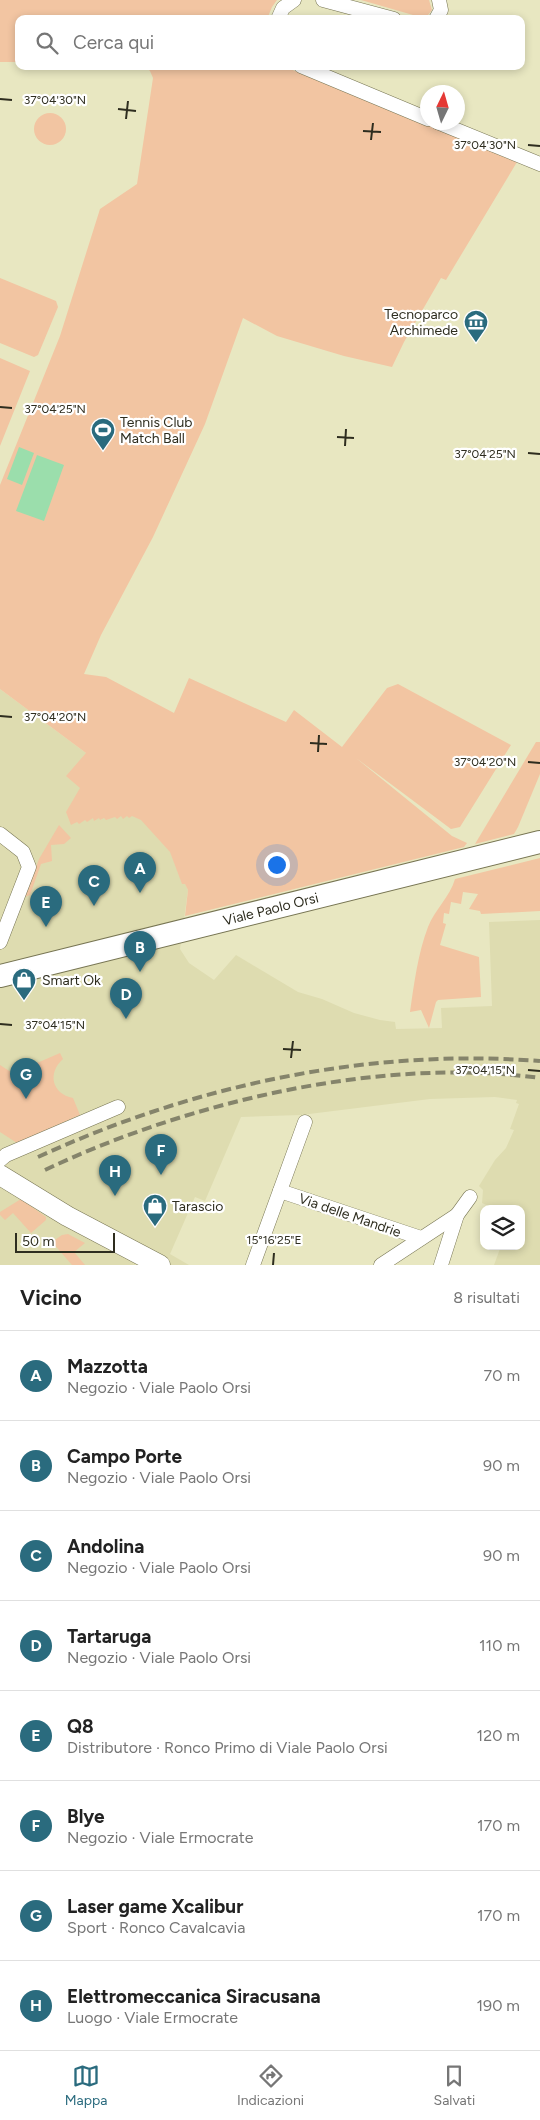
<!DOCTYPE html>
<html lang="it">
<meta charset="utf-8">
<style>
body{margin:0;font-family:Figtree,sans-serif;background:#f6f6f6;color:#222}
.controls{position:absolute;right:15px;bottom:15px;display:grid;overflow:hidden;border-radius:10px;box-shadow:0 2px 8px #0003}
.controls button{width:45px;height:45px;display:grid;place-items:center;padding:0;border:0;border-bottom:1px solid #e0e0e0;background:#fff;color:#222;font:25px sans-serif}
.compass{position:absolute;left:420px;top:85px;width:45px;height:45px;border-radius:50%;background:#fff;box-shadow:0 2px 8px #0003;rotate:5deg}
.scale{position:absolute;left:15px;bottom:12px;width:100px;box-sizing:border-box;padding-left:5px;border:2px solid #2e2d1f;border-top:0;font-size:14px;line-height:18px;white-space:nowrap;color:#2e2d1f;-webkit-text-stroke:4px #fff;paint-order:stroke}
.you{position:absolute;left:276px;top:864px;width:18px;height:18px;margin:-12px;border:4px solid #fff;border-radius:50%;background:#1a73e8;box-shadow:0 0 0 8px #1a73e833}
.badge{display:grid;place-items:center;width:32px;height:32px;border-radius:50%;background:#2a6b7e;color:#fff;font-size:16px;font-weight:700}
.pin{position:absolute;translate:-50% -41px;filter:drop-shadow(0 1px 2px #0008)}
.pin::after{content:'';position:absolute;top:26px;width:18px;height:15px;background:inherit;clip-path:polygon(0 0,100% 0,50% 100%)}
.list{margin:0;padding:0;list-style:none}
h2{display:flex;justify-content:space-between;align-items:center;height:65px;margin:0;padding:0 20px;font-size:21px}
h2 small{font-size:16px;font-weight:400;color:#767676}
.list li{display:grid;grid-template-columns:32px 1fr auto;gap:15px;align-items:center;box-sizing:border-box;height:90px;padding:0 20px;border-top:1px solid #e0e0e0}
.list b{display:block;font-size:19px;white-space:nowrap}
.list p{margin:0;font-size:16px;white-space:nowrap;color:#767676}
.list em{font-size:16px;font-style:normal;color:#767676}
.icon{flex:none;width:28px;height:28px;fill:none;stroke:currentColor;stroke-width:2;stroke-linecap:round;stroke-linejoin:round}
.map{position:relative;flex:none;width:540px;height:1265px;overflow:hidden}
.search{position:absolute;background:#fff;box-shadow:0 2px 8px #0003;left:15px;right:15px;top:15px;height:55px;display:flex;align-items:center;gap:12px;box-sizing:border-box;padding:0 18px;border-radius:10px;color:#767676;font-size:19px}
.sheet{height:785px;background:#fff}
nav{display:flex;justify-content:space-around;align-items:center;box-sizing:border-box;height:70px;border-top:1px solid #e0e0e0;background:#fff;font-size:14px;color:#767676}
nav a{display:grid;justify-items:center;gap:2px}
nav .on{color:#2a6b7e}
.map>svg:first-child{display:block}
.built{fill:#dedcb0}
.green{fill:#f2c5a2}
.water{fill:#9bdeac}
.lines{fill:none;stroke-linecap:round;stroke-linejoin:round}
.street-casing{stroke:#777553;stroke-width:15}
.secondary-casing{stroke:#777553;stroke-width:21}
.primary-casing{stroke:#777553;stroke-width:24}
.street{stroke:#fff;stroke-width:14}
.secondary{stroke:#fff;stroke-width:20}
.primary{stroke:#fff;stroke-width:22}
.rail{stroke:#85846b;stroke-width:4;stroke-dasharray:10 5;stroke-linecap:butt}
.ticks{fill:none;stroke:#2e2d1f;stroke-width:2}
.labels{text-anchor:middle;stroke-width:4.5;stroke-linejoin:round;paint-order:stroke}
.poi-label{font-size:14px;fill:#2e2d1f;stroke:#fff;text-anchor:start}
.street-label{font-size:14px;fill:#2e2d1f;stroke:#fff}
.ticks-label{font-size:12px;text-anchor:middle;fill:#2e2d1f;stroke:#fff;stroke-width:4.5;stroke-linejoin:round;paint-order:stroke}
</style>
<div class="map">
<svg width="540" height="1265" viewBox="0 0 540 1265">
<rect width="100%" height="100%" fill="#e8e7c1"/>
<path class="built" d="M0,689L86,753L172,851L188,890L180,949L189,963L214,980L236,955L298,992L322,999L354,1013L380,1020L395,1022L396,1029L442,1028L441,1008L492,1006L489,922L540,920V1265H494L501,1246H521V1209H495L482,1203L483,1190L479,1186L495,1160L506,1148L514,1130L510,1129L519,1104L516,1103L517,1100L495,1097L430,1099L301,1115L241,1117L205,1201L195,1197L170,1254L189,1265H0Z"/>
<g class="green">
<path d="M0,0H277L272,7L267,19H19V62H0Z"/>
<path d="M361,0H429L432,10L428,15H413Z"/>
<path d="M145,66H283L517,162L446,280L441,278L404,342L392,367L344,356L277,336L243,318L205,424L153,537L101,635L84,674L106,677L174,713L189,678L286,722L294,710L342,747L387,688L398,684L511,745L460,827L451,829L356,758L452,836L467,843L464,847L185,916L188,890L185,884H182L170,852L141,820L132,816L129,818L127,816L123,819L121,816L117,819L115,817L106,820L104,818L100,820L99,818L94,821L93,818L87,822L85,820L79,824L77,822L71,825L66,812L80,788L66,776L86,753L0,689V485L60,336L100,209L137,184L153,78L150,71Z"/>
<circle cx="50" cy="129" r="16"/>
<path d="M0,278L56,301L58,307L38,355L34,357L0,343Z"/>
<path d="M0,358L30,371L0,446Z"/>
<path d="M536,742H540V774L518,827L514,834L475,844Z"/>
<path d="M59,825L71,838L64,844L51,845L52,861L41,864L30,895L25,897L39,859Z"/>
<path d="M540,858V911L481,914L480,911L469,909L478,894L463,892L461,904L451,902L449,914L444,913L443,923L446,924L440,945L479,957L481,997L438,1000L436,1002L429,1028L421,1010L410,1012C414,984 418,953 428,927C435,909 450,897 455,879Z"/>
<path d="M60,1053L63,1059C47,1073 52,1094 73,1098L80,1115L17,1143L0,1132V1065L25,1081L37,1063Z"/>
<path d="M21,1199L46,1217V1220L31,1233L13,1213L5,1220L0,1215V1212Z"/>
<path d="M68,1234L85,1243L74,1252L85,1265H72L52,1242L62,1235Z"/>
</g>
<g class="water">
<path d="M19,447L34,453L22,485L7,479Z"/>
<path d="M37,455L64,465L44,521L16,511Z"/>
</g>
<g class="lines">
<defs>
<g id="street">
<path d="M323,0L394,19"/>
<path d="M278,19L283,8L294,0"/>
<path d="M436,19L441,10L439,0"/>
<path d="M301,66L428,119"/>
<path d="M437,122L540,164"/>
<path d="M0,834L23,852L29,867L0,942"/>
<path d="M0,1160L6,1155L118,1107"/>
<path d="M280,1191L421,1238"/>
<path d="M253,1265L305,1122"/>
<path d="M381,1265L457,1215"/>
<path d="M441,1265L457,1215L470,1197"/>
</g>
<path id="secondary" d="M0,1175L67,1216L160,1265"/>
<g id="primary">
<path id="s1" d="M0,976L540,842"/>
</g>
</defs>
<use href="#street" class="street-casing"/>
<use href="#secondary" class="secondary-casing"/>
<use href="#primary" class="primary-casing"/>
<use href="#street" class="street"/>
<use href="#secondary" class="secondary"/>
<use href="#primary" class="primary"/>
<g class="rail">
<path d="M38,1157C195,1085 367,1048 540,1061"/>
<path d="M45,1170C188,1102 381,1056 540,1078"/>
</g>
</g>
<path class="ticks" d="M0,99L12,100M118,109L136,111M126,119L128,101M363,131L381,132M371,140L373,123M528,145L540,146M0,407L12,408M337,437L354,438M345,446L346,429M528,453L540,454M0,716L12,717M310,743L327,744M318,752L319,735M528,762L540,763M0,1024L12,1025M283,1049L301,1050M291,1058L293,1041M528,1070L540,1071M273,1265L274,1253"/>
<defs>
<symbol id="museum-pin" viewBox="-11 -11 22 30"><path d="M0 17L-7.5 6A9.5 9.5 0 1 1 7.5 6Z" fill="#2a6b7e" stroke="#fff"/><path d="M0-6L6-3V-2H-6V-3ZM-5-1h2V3h-2ZM-1-1h2V3h-2ZM3-1h2V3H3ZM-6 4H6V6H-6Z" fill="#fff"/></symbol>
<symbol id="stadium-pin" viewBox="-11 -11 22 30"><path d="M0 17L-7.5 6A9.5 9.5 0 1 1 7.5 6Z" fill="#2a6b7e" stroke="#fff"/><path d="M0-5a6.5 5 0 1 0 0 10a6.5 5 0 1 0 0-10ZM-3.5-1.8h7v3.6h-7Z" fill="#fff"/></symbol>
<symbol id="shop-pin" viewBox="-11 -11 22 30"><path d="M0 17L-7.5 6A9.5 9.5 0 1 1 7.5 6Z" fill="#2a6b7e" stroke="#fff"/><path d="M-5-2.5h2.3a2.7 3.5 0 0 1 5.4 0H5L5.5 6h-11ZM-1.5-2.5h3a1.5 2.3 0 0 0-3 0Z" fill="#fff"/></symbol>
</defs>
<g fill-rule="evenodd">
<use href="#museum-pin" x="462" y="308" width="28" height="38"/>
<use href="#stadium-pin" x="89" y="416" width="28" height="38"/>
<use href="#shop-pin" x="10" y="966" width="28" height="38"/>
<use href="#shop-pin" x="141" y="1192" width="28" height="38"/>
</g>
<g class="labels">
<g class="poi-label">
<text x="458" y="319" text-anchor="end">Tecnoparco<tspan x="458" dy="16">Archimede</tspan></text>
<text x="120" y="427">Tennis Club<tspan x="120" dy="16">Match Ball</tspan></text>
<text x="42" y="985">Smart Ok</text>
<text x="172" y="1211">Tarascio</text>
</g>
<g class="street-label">
<text dy="5" stroke="none"><textPath href="#s1" startOffset="279">Viale Paolo Orsi</textPath></text>
<text transform="translate(350 1215) rotate(19)" y="5">Via delle Mandrie</text>
</g>
</g>
<g class="ticks-label">
<text x="55" y="104">37°04'30"N</text>
<text x="485" y="149">37°04'30"N</text>
<text x="55" y="413">37°04'25"N</text>
<text x="485" y="458">37°04'25"N</text>
<text x="55" y="721">37°04'20"N</text>
<text x="485" y="766">37°04'20"N</text>
<text x="55" y="1029">37°04'15"N</text>
<text x="485" y="1074">37°04'15"N</text>
<text x="274" y="1244">15°16'25"E</text>
</g>
</svg>
<div class="controls">
<button><svg class="icon" aria-label="layers" viewBox="0 0 24 24"><path d="M12 4l9 5-9 5-9-5zM3 14l9 5 9-5"/></svg></button>
</div>
<svg class="compass" viewBox="-18 -18 36 36"><path d="M0-13l5 13h-10z" fill="#e53935"/><path d="M0 13l5-13h-10z" fill="#767676"/></svg>
<div class="scale">50 m</div>
<div class="you"></div>
<div class="pin badge" style="left:140px;top:893px">A</div>
<div class="pin badge" style="left:140px;top:972px">B</div>
<div class="pin badge" style="left:94px;top:906px">C</div>
<div class="pin badge" style="left:126px;top:1019px">D</div>
<div class="pin badge" style="left:46px;top:927px">E</div>
<div class="pin badge" style="left:161px;top:1175px">F</div>
<div class="pin badge" style="left:26px;top:1099px">G</div>
<div class="pin badge" style="left:115px;top:1196px">H</div>
<div class="search"><svg class="icon" aria-label="search" viewBox="0 0 24 24"><circle cx="10" cy="10" r="6"/><path d="M15 15l6 6"/></svg>Cerca qui</div>
</div>
<section class="sheet">
<h2>Vicino<small>8 risultati</small></h2>
<ul class="list">
<li><span class="badge">A</span><div><b>Mazzotta</b><p>Negozio · Viale Paolo Orsi</p></div><em>70 m</em></li>
<li><span class="badge">B</span><div><b>Campo Porte</b><p>Negozio · Viale Paolo Orsi</p></div><em>90 m</em></li>
<li><span class="badge">C</span><div><b>Andolina</b><p>Negozio · Viale Paolo Orsi</p></div><em>90 m</em></li>
<li><span class="badge">D</span><div><b>Tartaruga</b><p>Negozio · Viale Paolo Orsi</p></div><em>110 m</em></li>
<li><span class="badge">E</span><div><b>Q8</b><p>Distributore · Ronco Primo di Viale Paolo Orsi</p></div><em>120 m</em></li>
<li><span class="badge">F</span><div><b>Blye</b><p>Negozio · Viale Ermocrate</p></div><em>170 m</em></li>
<li><span class="badge">G</span><div><b>Laser game Xcalibur</b><p>Sport · Ronco Cavalcavia</p></div><em>170 m</em></li>
<li><span class="badge">H</span><div><b>Elettromeccanica Siracusana</b><p>Luogo · Viale Ermocrate</p></div><em>190 m</em></li>
</ul>
</section>
<nav>
<a class="on"><svg class="icon" aria-label="map" viewBox="0 0 24 24"><path d="M3 6l6-2 6 2 6-2v14l-6 2-6-2-6 2zM9 4v14M15 6v14"/></svg>Mappa</a>
<a><svg class="icon" aria-label="directions" viewBox="0 0 24 24"><path d="M12 3l9 9-9 9-9-9zM9 14v-3h6M13 9l2 2-2 2"/></svg>Indicazioni</a>
<a><svg class="icon" aria-label="saved" viewBox="0 0 24 24"><path d="M7 4h10v16l-5-4-5 4z"/></svg>Salvati</a>
</nav>
